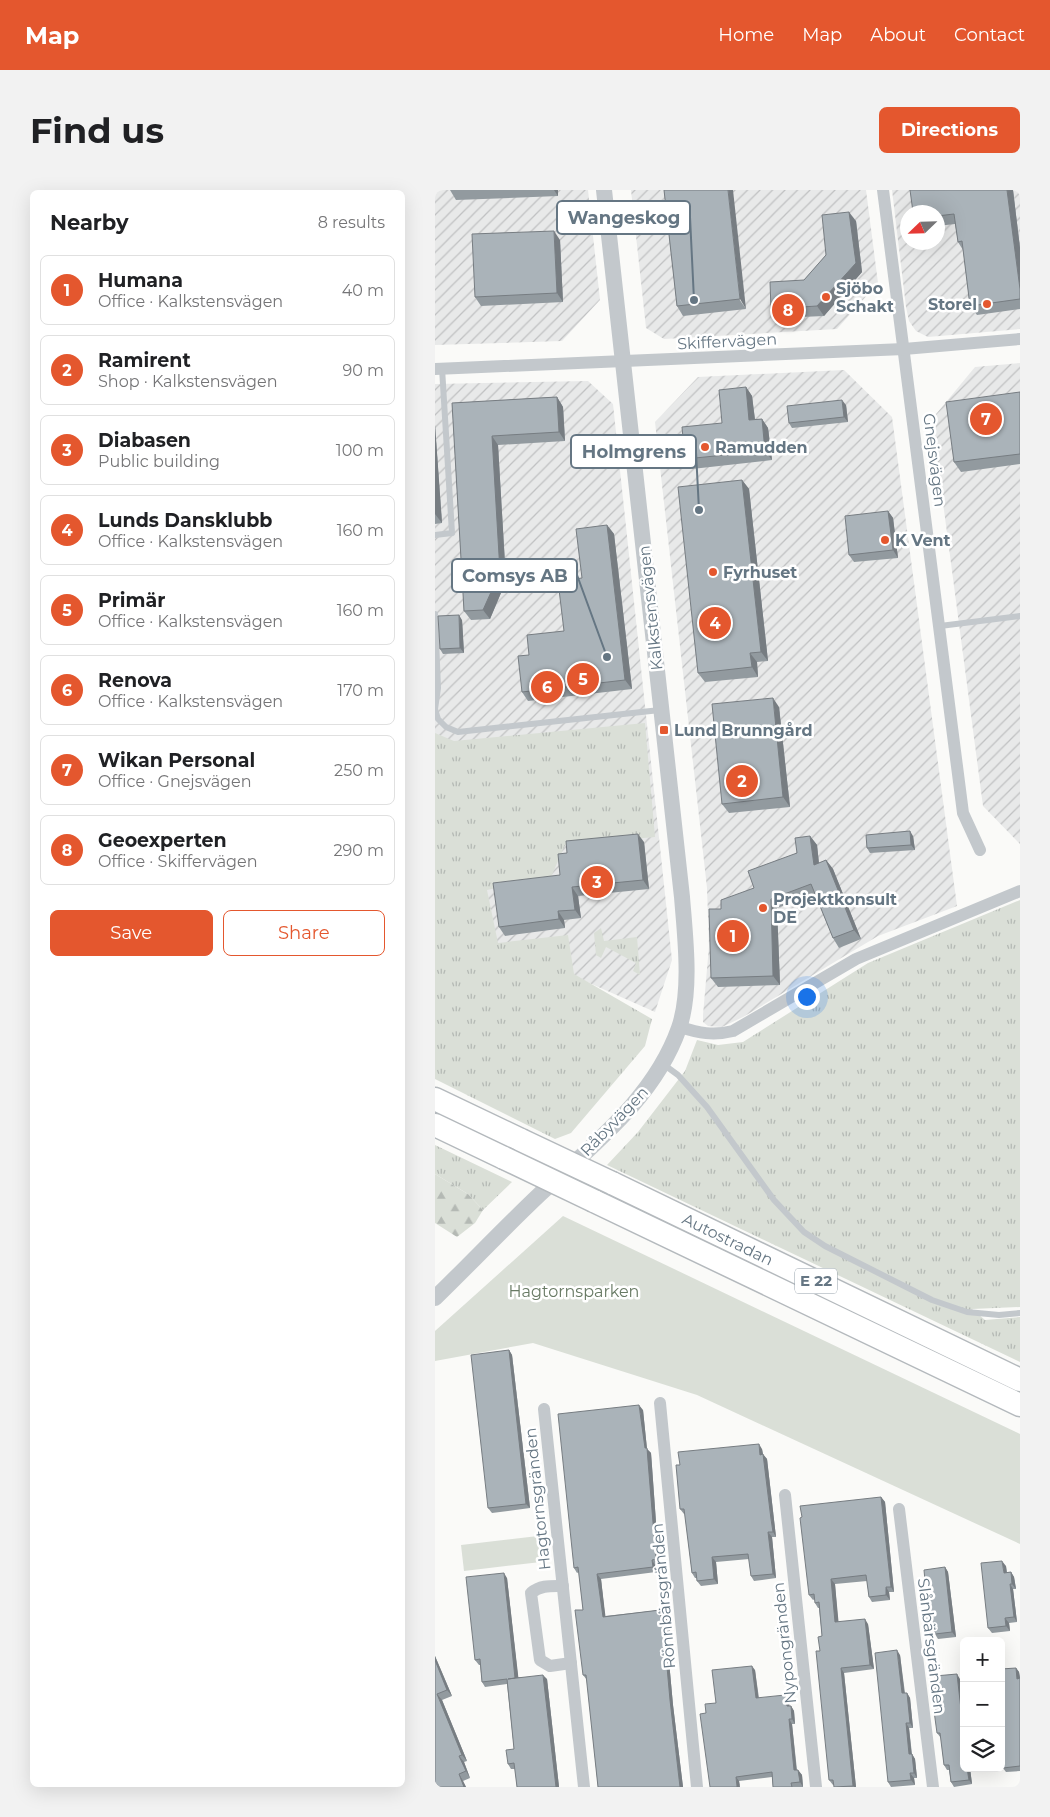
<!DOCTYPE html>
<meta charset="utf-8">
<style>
body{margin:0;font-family:Montserrat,sans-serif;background:#f2f2f2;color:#202124}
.controls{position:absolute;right:15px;bottom:15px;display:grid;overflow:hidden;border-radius:8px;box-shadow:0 5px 20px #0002}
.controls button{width:45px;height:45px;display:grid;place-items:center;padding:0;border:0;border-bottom:1px solid #e0e0e0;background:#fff;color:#202124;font:25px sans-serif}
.compass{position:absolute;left:465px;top:15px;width:45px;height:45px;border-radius:50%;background:#fff;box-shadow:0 5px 20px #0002;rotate:247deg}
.you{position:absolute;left:371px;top:806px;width:18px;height:18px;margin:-12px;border:4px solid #fff;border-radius:50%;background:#1a73e8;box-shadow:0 0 0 8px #1a73e833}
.badge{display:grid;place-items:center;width:32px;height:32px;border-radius:50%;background:#e4572e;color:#fff;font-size:16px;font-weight:700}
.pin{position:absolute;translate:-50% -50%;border:2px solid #fff;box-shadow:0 1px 5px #0006}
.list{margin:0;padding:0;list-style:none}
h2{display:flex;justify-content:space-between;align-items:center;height:65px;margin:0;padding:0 20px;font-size:21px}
h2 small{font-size:16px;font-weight:400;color:#757577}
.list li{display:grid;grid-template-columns:32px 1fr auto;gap:15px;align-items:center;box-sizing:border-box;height:70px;margin:0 10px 10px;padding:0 10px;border:1px solid #e0e0e0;border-radius:8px}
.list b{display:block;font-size:19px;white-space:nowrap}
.list p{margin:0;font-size:16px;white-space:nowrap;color:#757577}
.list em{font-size:16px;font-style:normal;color:#757577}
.actions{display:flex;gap:10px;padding:15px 20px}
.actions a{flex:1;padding:11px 0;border:1px solid #e4572e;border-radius:8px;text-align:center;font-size:18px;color:#e4572e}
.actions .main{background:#e4572e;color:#fff}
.icon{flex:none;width:28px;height:28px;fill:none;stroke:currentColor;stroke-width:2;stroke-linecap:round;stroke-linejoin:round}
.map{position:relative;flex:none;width:585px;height:1597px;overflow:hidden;border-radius:8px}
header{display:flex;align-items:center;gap:30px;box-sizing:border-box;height:70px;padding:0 25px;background:#e4572e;color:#fff}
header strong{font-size:24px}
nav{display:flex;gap:28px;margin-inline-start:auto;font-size:18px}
.intro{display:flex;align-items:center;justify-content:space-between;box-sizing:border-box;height:120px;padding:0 30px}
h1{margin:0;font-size:35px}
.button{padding:12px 22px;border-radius:8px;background:#e4572e;color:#fff;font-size:18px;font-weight:700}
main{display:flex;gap:30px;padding:0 30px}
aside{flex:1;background:#fff;border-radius:8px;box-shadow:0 5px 20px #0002}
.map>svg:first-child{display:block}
.industrial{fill:url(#industrial-furrows);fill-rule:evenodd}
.grass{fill:url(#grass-tufts)}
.forest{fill:url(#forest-firs)}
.park{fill:#dadfd7}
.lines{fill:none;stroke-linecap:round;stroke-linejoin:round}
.motorway-casing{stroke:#b4b9bd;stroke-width:25}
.service{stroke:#c3c8cc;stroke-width:6}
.minor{stroke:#c3c8cc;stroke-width:12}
.tertiary{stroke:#c3c8cc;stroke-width:16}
.motorway{stroke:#fff;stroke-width:22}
.motorway-bridge-casing{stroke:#b4b9bd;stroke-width:25;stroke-linecap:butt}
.motorway-bridge{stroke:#fff;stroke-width:22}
.wall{fill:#929a9f}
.shaded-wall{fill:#777d82}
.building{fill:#aab3b9;stroke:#777d82}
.poi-dot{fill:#e4572e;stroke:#fff;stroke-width:2}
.labels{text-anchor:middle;stroke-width:5;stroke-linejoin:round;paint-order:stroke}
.shield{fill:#fff;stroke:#939fa8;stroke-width:1}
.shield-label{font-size:15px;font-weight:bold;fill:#657683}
.poi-label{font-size:16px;font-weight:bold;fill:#657683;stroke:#fff;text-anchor:start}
.street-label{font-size:16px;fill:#657683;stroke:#fff}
.park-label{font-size:16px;fill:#687a64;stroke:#fff}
.leader{fill:none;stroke:#657683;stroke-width:2}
.callout-dot{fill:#657683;stroke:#fff;stroke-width:2}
.callout{fill:#fff;stroke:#657683;stroke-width:2}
.callout-label{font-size:18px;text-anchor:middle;font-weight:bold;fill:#657683}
</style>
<header>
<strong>Map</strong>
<nav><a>Home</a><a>Map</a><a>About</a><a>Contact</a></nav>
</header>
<div class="intro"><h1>Find us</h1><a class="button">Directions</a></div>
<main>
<aside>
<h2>Nearby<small>8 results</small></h2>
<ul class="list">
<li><span class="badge">1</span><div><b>Humana</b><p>Office · Kalkstensvägen</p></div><em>40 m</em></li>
<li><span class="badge">2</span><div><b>Ramirent</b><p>Shop · Kalkstensvägen</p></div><em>90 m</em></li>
<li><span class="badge">3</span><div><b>Diabasen</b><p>Public building</p></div><em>100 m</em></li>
<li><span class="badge">4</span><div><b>Lunds Dansklubb</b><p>Office · Kalkstensvägen</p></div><em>160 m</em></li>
<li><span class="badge">5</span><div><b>Primär</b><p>Office · Kalkstensvägen</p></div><em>160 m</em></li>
<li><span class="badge">6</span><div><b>Renova</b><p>Office · Kalkstensvägen</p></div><em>170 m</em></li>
<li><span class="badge">7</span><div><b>Wikan Personal</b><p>Office · Gnejsvägen</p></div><em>250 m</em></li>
<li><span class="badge">8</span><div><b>Geoexperten</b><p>Office · Skiffervägen</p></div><em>290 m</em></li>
</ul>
<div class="actions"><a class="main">Save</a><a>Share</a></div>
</aside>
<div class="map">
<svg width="585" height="1597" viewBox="0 0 585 1597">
<defs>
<pattern id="industrial-furrows" width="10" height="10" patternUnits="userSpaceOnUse" patternTransform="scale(1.25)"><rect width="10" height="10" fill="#e8e9e9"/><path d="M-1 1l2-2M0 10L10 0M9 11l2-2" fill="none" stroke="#c0c1c2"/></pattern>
<pattern id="grass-tufts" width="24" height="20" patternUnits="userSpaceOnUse" patternTransform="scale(1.25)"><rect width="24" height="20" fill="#dadfd7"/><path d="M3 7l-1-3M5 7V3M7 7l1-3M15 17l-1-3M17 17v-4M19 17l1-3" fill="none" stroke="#b4b9b4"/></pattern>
<pattern id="forest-firs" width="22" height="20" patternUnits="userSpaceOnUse" patternTransform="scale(1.25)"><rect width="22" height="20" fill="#dadfd7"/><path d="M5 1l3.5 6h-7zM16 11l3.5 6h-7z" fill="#b4b9b4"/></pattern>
</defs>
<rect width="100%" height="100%" fill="#fafaf8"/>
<g class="industrial">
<path d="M0,0H153L165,110L127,151L0,155Z"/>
<path d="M196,0H431L443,93L402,139L229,149L211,138Z"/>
<path d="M457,0H585V139L493,147L481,141L474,131L471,117ZM472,22H502V52H472Z"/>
<path d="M585,173V654L548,616L497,229L540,177Z"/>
<path d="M409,180L457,227L522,716L443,746L308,827L287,837L273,836L268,832V825L274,756L272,698L220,232L263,187Z"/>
<path d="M153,191L178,214L237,770L220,822L84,762L0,730V194Z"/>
</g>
<g class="grass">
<path d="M210,533L220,647L130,655L116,687L52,700L63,753L133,745L139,784L217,829L210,856L136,943L120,949L0,889V543L19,551Z"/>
<path d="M585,710V1117L537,1119L550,1130L585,1127V1172L172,975L203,942L250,881L262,850L283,855L308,852L433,773Z"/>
<path d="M166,738L169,751L202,747L205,785L198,781L201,773L171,757L166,768L161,765L159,743Z"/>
<path d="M0,955L77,992L48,1020L33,1004L0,984Z"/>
</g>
<path class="forest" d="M0,984L33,1004L48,1020L40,1033L22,1047L0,1033Z"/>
<g class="park">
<path d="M128,1026L585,1244V1354L262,1205L98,1153L0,1171V1141Z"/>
<path d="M103,1346L106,1372L29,1381L26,1355Z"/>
</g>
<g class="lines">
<defs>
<g id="motorway">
<path d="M0,909L86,950"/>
<path d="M0,935L69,968"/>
<path d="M177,993L585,1190"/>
<path d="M159,1011L585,1215"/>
</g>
</defs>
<use href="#motorway" class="motorway-casing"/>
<g class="service">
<path d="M0,345L17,343L7,178"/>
<path d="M0,424L3,498L0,519L3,529L11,537L23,542L225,520"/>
<path d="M505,436L585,426"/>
<path d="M228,874L243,885L272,917L339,1010L369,1042L390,1056L497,1110L532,1122L564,1125L585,1123"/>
</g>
<g class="minor">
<path d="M448,0L528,623L545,660"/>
<path d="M0,179L469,159L585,149"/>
<path d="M245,837C264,843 278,846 298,841L421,769L585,701"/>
<path d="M225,1213L262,1597"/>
<path d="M109,1219L149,1597"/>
<path d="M350,1305L381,1597"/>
<path d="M464,1319L498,1597"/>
<path d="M128,1396C115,1396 106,1395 96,1403L105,1470L115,1476L136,1473"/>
</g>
<path class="tertiary" d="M0,1108C35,1074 69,1038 105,1004C157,955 219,909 244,838C257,800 250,746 247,707L169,0"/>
<use href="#motorway" class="motorway"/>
<defs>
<g id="motorway-bridge">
<path d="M86,950L177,993"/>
<path d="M69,968L159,1011"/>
</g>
</defs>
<use href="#motorway-bridge" class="motorway-bridge-casing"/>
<use href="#motorway-bridge" class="motorway-bridge"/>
</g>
<g class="wall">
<path d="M15,0H123V6L21,10Z"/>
<path d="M229,0L311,119L248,126L242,116Z"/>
<path d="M475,0H578L585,58V119L542,125L535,116L528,60L523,52L520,34L502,36V22Z"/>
<path d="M421,31L427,82L389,126L343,128L336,119L369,90Z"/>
<path d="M125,50L128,112L46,116L40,107Z"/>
<path d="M311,197L317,206L320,229H327L333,238L337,270L257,279L250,269L287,233Z"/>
<path d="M585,202V274L526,282L519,272Z"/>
<path d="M122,207L128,217L130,251L63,255L71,391L55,429L36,430L29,421L17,213Z"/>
<path d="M411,215L413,232L357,238L354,233Z"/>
<path d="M0,235L7,333L0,334Z"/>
<path d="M307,290L314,299L333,471L322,472L323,487L270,492L263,483Z"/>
<path d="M453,321L458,328L463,368L419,372L414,365Z"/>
<path d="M172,335L179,344L197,499L93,511L87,502L94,465L129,441L147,388Z"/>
<path d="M27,430L29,463L8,464L5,459Z"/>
<path d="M344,517L355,617L294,623L287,614Z"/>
<path d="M375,646L382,655L384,673L391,670L398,679L426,749L404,758L398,748L380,704L342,718L345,795L283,797L276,788L286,719L319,698L362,663Z"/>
<path d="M478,646L480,660L435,663L432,658Z"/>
<path d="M209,652L214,699L143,706L146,728L129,730L130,738L70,746L64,737L125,685Z"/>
<path d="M74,1160L77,1165L95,1318L57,1323L53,1318Z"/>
<path d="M208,1220L212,1259L216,1263L217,1276L224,1374L220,1375L221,1382L166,1389L170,1426L225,1420L229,1425V1427L234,1432L236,1449H232L238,1515L248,1597H163L152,1490L148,1485V1420L144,1382L142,1383L139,1378Z"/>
<path d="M327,1259L328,1265L332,1269L341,1347H337L341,1388L319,1391L316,1386L314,1369L281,1372L283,1394L266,1396L262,1391V1388H260L257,1383L250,1324H249L245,1319Z"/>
<path d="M446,1307L450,1312L459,1402H454L455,1410L437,1412L434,1407L432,1391L400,1394L403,1432L433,1434L439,1479L409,1483L421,1597H399V1595H398L394,1590L385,1461L387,1446L384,1418H383L380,1413V1409L378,1410L374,1405Z"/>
<path d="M571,1376L572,1382H576L579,1387L581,1399H578L582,1432L574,1433L575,1441L557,1443L553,1438Z"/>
<path d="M510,1377L513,1382L521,1447L503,1449L500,1444L499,1441L494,1442L490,1437L493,1423Z"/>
<path d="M72,1388L83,1487L112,1489L124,1597H82L80,1579H76L73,1574L79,1559L72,1494L50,1497L47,1492L45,1475H44L40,1470Z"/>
<path d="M465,1465L470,1503H472L475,1508L478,1538H474L477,1564L480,1569L482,1588H479L480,1595L456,1597L453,1592Z"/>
<path d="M0,1466L17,1506L7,1510L32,1571L29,1572L35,1588L28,1591L31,1597H0Z"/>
<path d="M581,1478L584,1482L585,1488V1581L571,1582L568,1578Z"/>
<path d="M320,1480L324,1508L354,1510V1516H356L359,1521L360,1534H357L362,1580H363L367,1585L368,1597H338L337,1587L304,1591L305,1597L271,1523L281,1513Z"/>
<path d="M525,1489L529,1578H535L537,1594L519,1597L516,1592L514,1580H512L509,1575L506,1548L502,1543L501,1498Z"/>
</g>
<g class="shaded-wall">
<path d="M119,0H123V6Z"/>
<path d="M293,0H298L311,119L305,109Z"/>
<path d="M572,0H578L585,58V99Z"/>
<path d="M414,22L421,31L427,82L389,126L382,116Z"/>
<path d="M119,41L125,50L128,112L122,103Z"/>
<path d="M311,197L317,206L321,239L314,230Z"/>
<path d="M122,207L128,217L130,251L124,242Z"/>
<path d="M407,210L411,215L413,232L409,227Z"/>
<path d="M327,229L333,238L337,270L330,261Z"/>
<path d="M0,235L7,333L0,324Z"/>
<path d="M57,246L63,255L71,391L55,429L48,420Z"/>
<path d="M307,290L314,299L333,471L326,462Z"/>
<path d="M453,321L458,328L463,368L458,360Z"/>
<path d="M172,335L179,344L197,499L190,490Z"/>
<path d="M24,425L27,430L29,463L25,458Z"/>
<path d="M315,463L322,472L323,487L317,477Z"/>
<path d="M338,508L344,517L355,617L348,607Z"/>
<path d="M475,641L478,646L480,660L476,655Z"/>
<path d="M203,644L209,652L214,699L208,690Z"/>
<path d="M375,646L382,655L385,684L379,675Z"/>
<path d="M391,670L398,679L426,749L419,740Z"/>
<path d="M137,697L143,706L146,728L140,720Z"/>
<path d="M336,709L342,718L345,795L338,786Z"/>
<path d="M123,721L129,730L130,738L124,729Z"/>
<path d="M74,1160L77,1165L95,1318L91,1314Z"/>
<path d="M204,1215L208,1220L212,1259L216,1263L224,1374L221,1369L210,1258Z"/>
<path d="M324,1254L327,1259L329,1270L325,1265Z"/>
<path d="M328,1264L332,1269L341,1347L338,1342Z"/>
<path d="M446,1307L450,1312L459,1402L456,1397Z"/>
<path d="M333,1342L337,1347L341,1388L338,1384Z"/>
<path d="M277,1367L281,1372L283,1394L279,1389Z"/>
<path d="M217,1370L220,1375L221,1382L218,1377Z"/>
<path d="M567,1371L571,1376L572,1387L569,1383Z"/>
<path d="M510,1377L513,1382L521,1447L517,1442Z"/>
<path d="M576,1382L579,1387L581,1399L577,1394Z"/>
<path d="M69,1383L72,1388L84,1493L80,1488Z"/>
<path d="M162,1384L166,1389L171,1431L168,1427Z"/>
<path d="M396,1389L400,1394L404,1437L400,1432Z"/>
<path d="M575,1394L578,1399L582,1432L579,1427Z"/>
<path d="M451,1397L454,1402L455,1410L451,1405Z"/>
<path d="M225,1420L229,1425L230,1432L226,1427Z"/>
<path d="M230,1427L234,1432L236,1449L232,1444Z"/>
<path d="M570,1428L574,1433L575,1441L571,1436Z"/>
<path d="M430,1429L433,1434L439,1479L435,1475Z"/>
<path d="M229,1444L232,1449L238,1515L248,1597H245L235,1510Z"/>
<path d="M462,1460L465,1465L470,1508L467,1503Z"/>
<path d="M0,1466L17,1506L12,1500L0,1470Z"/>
<path d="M317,1476L320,1480L324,1513L321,1508Z"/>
<path d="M406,1478L409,1483L421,1597H419L418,1596Z"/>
<path d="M581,1478L584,1482L585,1488L582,1489Z"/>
<path d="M522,1484L525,1489L529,1521V1546Z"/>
<path d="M108,1485L112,1489L124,1597H121Z"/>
<path d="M472,1503L475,1508L478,1538L475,1533Z"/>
<path d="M2,1504L7,1510L32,1571L27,1565Z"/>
<path d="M350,1505L354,1510L355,1521L352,1516Z"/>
<path d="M356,1516L359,1521L360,1534L357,1529Z"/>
<path d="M354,1529L357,1534L362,1585L359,1580Z"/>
<path d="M471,1533L474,1538L477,1569L474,1564Z"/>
<path d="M477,1564L480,1569L482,1588L479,1583Z"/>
<path d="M24,1566L29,1572L35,1588L31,1581Z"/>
<path d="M532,1578H535L537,1594L534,1590Z"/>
<path d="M363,1580L367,1585L368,1597L365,1592Z"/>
<path d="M475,1583L479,1588L480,1595L476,1590Z"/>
<path d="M24,1584L28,1591L31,1597H29Z"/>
<path d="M301,1587L304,1591L305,1597H302Z"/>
</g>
<g class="building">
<path d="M229,0H293L305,109L242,116Z"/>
<path d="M475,0H572L585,99V109L535,116L527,51L523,52L519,24L502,26V22H478Z"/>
<path d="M414,22L421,73L382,116L336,119L335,92L369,90L391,65L387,25Z"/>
<path d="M119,41L122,103L40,107L37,44Z"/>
<path d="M311,197L314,230L327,229L330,261L250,269L247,237L287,233L284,200Z"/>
<path d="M585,202V264L519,272L511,212Z"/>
<path d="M122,207L124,242L57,246L65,382L48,420L29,421L17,213Z"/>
<path d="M407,210L409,227L354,233L352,216Z"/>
<path d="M307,290L326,462L315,463L317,477L263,483L243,297Z"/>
<path d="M453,321L458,360L414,365L410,326Z"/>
<path d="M172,335L190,490L87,502L83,466L94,465L92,445L129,441L123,391L147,388L141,339Z"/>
<path d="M24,425L25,458L5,459L3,426Z"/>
<path d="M338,508L348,607L287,614L277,514Z"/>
<path d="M475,641L476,655L432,658L431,645Z"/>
<path d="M203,644L208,690L137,697L140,720L123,721L124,729L64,737L58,693L125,685L123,664L132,663L131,651Z"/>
<path d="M375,646L379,675L391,670L419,740L398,748L376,694L336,709L338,786L276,788L274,719H286V710L319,698L313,681L362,663L360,648Z"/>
<path d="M74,1160L91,1314L53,1318L36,1165Z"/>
<path d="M204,1215L210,1258H212L213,1271L221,1369L217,1370L218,1377L162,1384L168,1427L225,1420L226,1427H230L232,1444H229L235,1510L245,1597H163L151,1485H148L140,1420H148L143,1377L139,1378L123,1224Z"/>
<path d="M324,1254L325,1265L328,1264L336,1329L338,1342H333L338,1384L316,1386L313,1364L277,1367L279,1389L262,1391L261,1382L257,1383L249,1319H245L241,1275H245L243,1262Z"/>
<path d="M446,1307L456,1397H451V1405L434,1407L431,1385L396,1389L400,1432L430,1429L435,1475L406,1478L418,1596L399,1597L398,1590H394L381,1461H385L383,1447L387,1446L384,1412L380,1413L379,1404L374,1405L365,1328L367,1327L365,1316Z"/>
<path d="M567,1371L569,1383L576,1382L577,1394H575L579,1427L570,1428L571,1436L553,1438L546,1373Z"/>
<path d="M510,1377L517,1442L500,1444L499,1436L490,1437L489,1424L493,1423L489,1380Z"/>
<path d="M69,1383L80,1488L73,1489L108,1485L121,1597H82L79,1573L73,1574L71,1560L79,1559L72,1489L47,1492L45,1469L40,1470L31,1387Z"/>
<path d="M462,1460L467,1503H472L475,1533H471L474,1564H477L479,1583H475L476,1590L453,1592L440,1463Z"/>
<path d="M0,1470L12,1500L2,1504L27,1565L24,1566L31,1581L24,1584L29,1597H0Z"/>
<path d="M317,1476L321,1508L350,1505L352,1516H356L357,1529H354L359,1580H363L365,1592L356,1593L357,1597H338L337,1582L301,1587L302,1597H275L265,1524L271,1523L270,1514L281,1513L277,1480Z"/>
<path d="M581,1478L582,1489L585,1488V1576L568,1578L566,1561V1479Z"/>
<path d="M522,1484L529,1546V1578H532L534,1590L516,1592L514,1575H509L505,1543H502L499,1521H501L499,1499L501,1498L500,1486Z"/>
</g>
<g class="poi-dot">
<circle cx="391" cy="107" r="5"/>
<circle cx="552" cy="114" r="5"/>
<circle cx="270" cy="257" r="5"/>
<circle cx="450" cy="350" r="5"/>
<circle cx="278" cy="382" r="5"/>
<rect x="224" y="535" width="10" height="10" rx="2.5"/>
<circle cx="328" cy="718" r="5"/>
</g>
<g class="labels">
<rect class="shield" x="360" y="1078.5" width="42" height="25" rx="4"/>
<g class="shield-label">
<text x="381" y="1096">E 22</text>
</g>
<g class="poi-label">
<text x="401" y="104">Sjöbo<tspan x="401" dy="18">Schakt</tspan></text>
<text x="542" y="120" text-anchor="end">Storel</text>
<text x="280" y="263">Ramudden</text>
<text x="460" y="356">K Vent</text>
<text x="288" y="388">Fyrhuset</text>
<text x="239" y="546">Lund Brunngård</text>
<text x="338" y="715">Projektkonsult<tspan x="338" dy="18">DE</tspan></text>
</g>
<g class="street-label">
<text transform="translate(292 151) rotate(-3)" y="6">Skiffervägen</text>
<text transform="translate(500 270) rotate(83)" y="6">Gnejsvägen</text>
<text transform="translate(215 418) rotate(-96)" y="6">Kalkstensvägen</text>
<text transform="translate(179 931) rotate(-46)" y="6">Råbyvägen</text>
<text transform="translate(293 1049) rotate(26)" y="6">Autostradan</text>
<text transform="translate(102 1309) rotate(-96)" y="6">Hagtornsgränden</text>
<text transform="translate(228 1406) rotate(-95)" y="6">Rönnbärsgränden</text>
<text transform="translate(349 1453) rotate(-96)" y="6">Nypongränden</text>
<text transform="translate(497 1456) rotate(83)" y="6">Slånbärsgränden</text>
</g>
<g class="park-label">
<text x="139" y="1107">Hagtornsparken</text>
</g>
</g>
<path class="leader" d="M259 110L255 27M264 320L261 262M172 467L142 385"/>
<g class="callout-dot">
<circle cx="259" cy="110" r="5"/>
<circle cx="264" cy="320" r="5"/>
<circle cx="172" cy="467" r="5"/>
</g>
<g class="callout">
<rect x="122" y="11" width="133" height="33" rx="5"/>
<rect x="136" y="245" width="125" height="33" rx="5"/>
<rect x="17" y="369" width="125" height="33" rx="5"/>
</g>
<g class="callout-label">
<text x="189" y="34">Wangeskog</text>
<text x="199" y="268">Holmgrens</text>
<text x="80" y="392">Comsys AB</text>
</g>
</svg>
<div class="controls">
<button>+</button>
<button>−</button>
<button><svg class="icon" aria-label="layers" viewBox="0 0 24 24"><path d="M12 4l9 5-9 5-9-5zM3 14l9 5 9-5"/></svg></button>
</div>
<svg class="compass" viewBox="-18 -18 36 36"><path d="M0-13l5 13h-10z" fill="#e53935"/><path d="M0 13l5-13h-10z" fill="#757577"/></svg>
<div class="you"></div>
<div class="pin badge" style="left:298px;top:746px">1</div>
<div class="pin badge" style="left:307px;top:591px">2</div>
<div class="pin badge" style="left:162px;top:692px">3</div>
<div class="pin badge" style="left:280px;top:433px">4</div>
<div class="pin badge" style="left:148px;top:489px">5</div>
<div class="pin badge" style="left:112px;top:497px">6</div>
<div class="pin badge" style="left:551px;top:229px">7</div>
<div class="pin badge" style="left:353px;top:120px">8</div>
</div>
</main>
